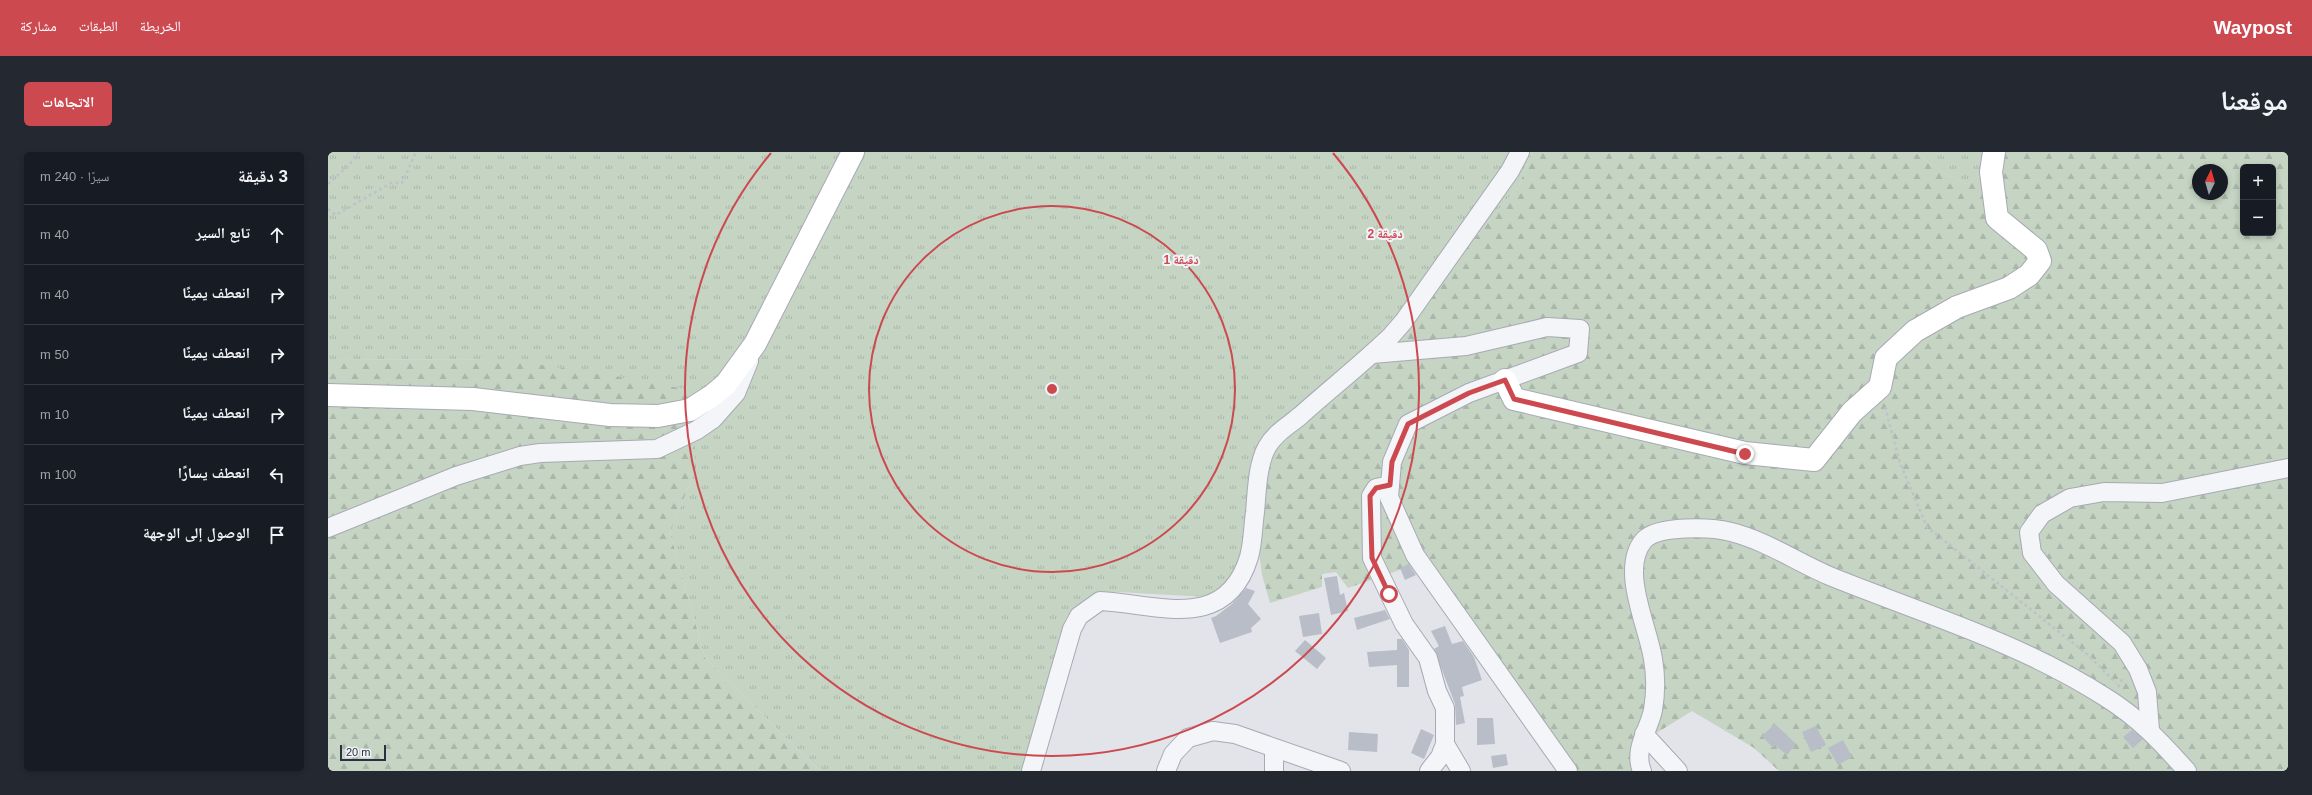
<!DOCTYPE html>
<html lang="ar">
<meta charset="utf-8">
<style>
body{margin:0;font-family:Arial,"Noto Naskh Arabic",sans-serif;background:#242831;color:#f1f3f6;direction:rtl}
.controls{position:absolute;right:12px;top:12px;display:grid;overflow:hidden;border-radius:6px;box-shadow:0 2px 6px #0003}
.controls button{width:36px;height:36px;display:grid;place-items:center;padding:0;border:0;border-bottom:1px solid #363941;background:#171b24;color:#f1f3f6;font:20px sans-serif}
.compass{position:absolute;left:1864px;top:12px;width:36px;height:36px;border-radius:50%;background:#171b24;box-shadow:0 2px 6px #0003;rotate:5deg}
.scale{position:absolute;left:12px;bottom:10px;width:46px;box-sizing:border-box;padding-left:4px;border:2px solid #2a3042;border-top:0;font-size:11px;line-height:14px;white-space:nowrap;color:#2a3042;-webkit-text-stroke:3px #f1f3f7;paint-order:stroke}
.stop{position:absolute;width:12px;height:12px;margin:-9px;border:3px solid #cd4950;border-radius:50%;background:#fff}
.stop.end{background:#cd4950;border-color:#fff;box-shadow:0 1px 4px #0008}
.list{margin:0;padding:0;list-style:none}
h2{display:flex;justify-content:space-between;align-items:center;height:52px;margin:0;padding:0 16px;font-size:17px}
h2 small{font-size:13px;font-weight:400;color:#9ea1a6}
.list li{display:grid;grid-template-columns:26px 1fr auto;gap:12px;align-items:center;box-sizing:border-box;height:60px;padding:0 16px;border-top:1px solid #363941}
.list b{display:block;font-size:15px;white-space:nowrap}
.list em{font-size:13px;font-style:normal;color:#9ea1a6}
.icon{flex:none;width:22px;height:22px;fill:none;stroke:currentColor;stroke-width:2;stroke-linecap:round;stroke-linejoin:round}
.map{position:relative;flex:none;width:1960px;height:619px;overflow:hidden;direction:ltr;border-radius:6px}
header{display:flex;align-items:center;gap:24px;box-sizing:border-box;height:56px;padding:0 20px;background:#cd4950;color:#fff}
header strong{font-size:19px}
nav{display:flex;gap:22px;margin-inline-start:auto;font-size:14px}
.intro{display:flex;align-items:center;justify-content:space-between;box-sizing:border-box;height:96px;padding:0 24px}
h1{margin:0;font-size:28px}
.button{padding:10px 18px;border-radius:6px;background:#cd4950;color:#fff;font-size:14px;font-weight:700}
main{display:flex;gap:24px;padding:0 24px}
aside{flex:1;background:#171b24;border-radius:6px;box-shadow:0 2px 6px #0003}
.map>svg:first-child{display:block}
.grass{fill:url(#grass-tufts)}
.forest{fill:url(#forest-firs);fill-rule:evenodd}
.building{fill:#b9bdc7}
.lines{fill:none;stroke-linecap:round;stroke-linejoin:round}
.street-casing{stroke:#a7aab4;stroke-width:20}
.secondary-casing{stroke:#a7aab4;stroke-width:24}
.path{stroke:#bfc2c9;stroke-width:2.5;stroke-dasharray:3 3;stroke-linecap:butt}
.street{stroke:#f4f5f8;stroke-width:18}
.secondary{stroke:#fff;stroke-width:22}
.route{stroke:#cd4950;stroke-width:5}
.ring{fill:none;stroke:#cd4950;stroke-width:2}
.centre{fill:#cd4950;stroke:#f1f3f7;stroke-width:2}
.ring-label{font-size:12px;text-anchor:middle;font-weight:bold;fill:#cd4950;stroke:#f1f3f7;stroke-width:4;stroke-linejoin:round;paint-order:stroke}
</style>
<header>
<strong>Waypost</strong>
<nav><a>الخريطة</a><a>الطبقات</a><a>مشاركة</a></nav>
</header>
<div class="intro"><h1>موقعنا</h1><a class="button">الاتجاهات</a></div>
<main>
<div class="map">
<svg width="1960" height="619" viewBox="0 0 1960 619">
<defs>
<pattern id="grass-tufts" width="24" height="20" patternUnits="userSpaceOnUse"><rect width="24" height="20" fill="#c5d4c3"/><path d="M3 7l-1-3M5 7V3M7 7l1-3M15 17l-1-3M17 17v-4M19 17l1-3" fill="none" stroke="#a9b6a9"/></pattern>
<pattern id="forest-firs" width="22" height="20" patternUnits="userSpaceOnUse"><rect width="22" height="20" fill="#c5d4c3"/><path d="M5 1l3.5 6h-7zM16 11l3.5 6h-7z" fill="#a9b6a9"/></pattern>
</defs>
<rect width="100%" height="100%" fill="#e2e4ea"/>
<g class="grass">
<path d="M0,0H1205L1191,33L1141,93L1071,189L998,256L969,275L914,404L898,430L878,445L790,440L768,441L744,457L737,468L715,556L695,619H492L377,506L342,381L368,316L175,207L0,208Z"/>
<path d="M1370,0H1414L1381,6Z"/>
<path d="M1587,0H1676L1674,11L1638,32L1612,18Z"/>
</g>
<g class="forest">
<path d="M1205,0H1370L1381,6L1414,0H1587L1612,18L1638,32L1674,11L1676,0H1960V619H1451L1426,596L1364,559L1314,590L1323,619H1248L1086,413L1020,436L1008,420L994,422V435L942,451L934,423L931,400L940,316L949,292L969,275L998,256L1071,189L1141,93L1191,33ZM1915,15H1945V81H1915ZM1870,18H1894V42H1870Z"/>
<path d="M175,207L284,224L363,238L368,316L342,381L377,506L492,619H0V208Z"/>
</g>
<g class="building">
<path d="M1081,412L1088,423L1077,428L1072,416Z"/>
<path d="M1009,424L1012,443L1016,441L1020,459L1003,463L996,426Z"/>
<path d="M918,436L927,439L920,452L933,467L923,476L924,480L892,491L883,466L888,464L904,452Z"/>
<path d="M1057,458L1062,467L1029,478L1026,466Z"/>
<path d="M991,461L994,482L975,485L971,464Z"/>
<path d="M1117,474L1124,492L1135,489L1146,505L1154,528L1134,535L1136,544L1132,545L1137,571L1128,573L1127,552L1106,497L1111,494L1103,479Z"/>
<path d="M1069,487H1074L1081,498V535H1069V513L1041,515L1039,500L1069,498Z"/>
<path d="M977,488L998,506L989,517L967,499Z"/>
<path d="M1149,566H1165L1167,592L1149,593Z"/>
<path d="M1447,572L1468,592L1459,603L1447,593L1445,596L1434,584Z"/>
<path d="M1488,574L1498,593L1483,600L1474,580Z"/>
<path d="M1093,577L1106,583L1096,607L1083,601Z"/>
<path d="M1804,578L1815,587L1805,596L1795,585Z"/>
<path d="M1021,580L1050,582L1049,600L1020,598Z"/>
<path d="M1515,588L1524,605L1510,613L1500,596Z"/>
<path d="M1178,602L1180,613L1165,616L1163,604Z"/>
</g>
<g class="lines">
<defs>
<g id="street">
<path d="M1044,202L1138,194L1219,175L1252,177L1250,201L1141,241L1080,272L1064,310L1061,345L1087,403L1240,619"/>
<path d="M1062,333L1048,336L1043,344L1044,406L1076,472L1100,506L1109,539L1117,556V592L1112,605L1101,619"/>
<path d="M0,376L128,324L192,304L212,301L329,297L369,278L385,267L408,241L421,209"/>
<path d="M1822,578L1819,540L1810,517L1794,491L1728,432L1704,401L1701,380L1714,362L1742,346L1776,340L1834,341L1960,316"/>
<path d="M1316,582L1350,619"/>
<path d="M1117,592L1133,619"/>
<path d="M946,596V619"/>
<path d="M703,619L744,477L751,464L772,449C830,452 898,481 921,405C925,391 925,374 927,360C929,340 929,313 939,295C947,281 960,274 972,264C1002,237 1034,212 1063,184L1076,169L1182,19L1192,0"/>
<path d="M838,619L845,602L860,586L885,579L907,582L1013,619"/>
<path d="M1314,619C1305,597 1321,578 1325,558C1328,540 1328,524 1325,507C1320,474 1291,417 1316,388C1330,373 1384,375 1403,380C1439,389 1470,411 1504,425C1596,462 1693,491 1777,545C1811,566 1833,590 1859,619"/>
</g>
<g id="secondary">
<path d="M1177,228L1186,247L1417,301L1486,308L1524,260L1552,235L1558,206L1587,179L1629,155L1681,136L1701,123L1712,109L1708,98L1669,66L1663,20L1666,0"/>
<path d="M0,243L145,247L282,263L330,264L362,258L385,243L398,232L427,192L525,0"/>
</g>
</defs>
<use href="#street" class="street-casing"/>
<use href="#secondary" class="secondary-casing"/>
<g class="path">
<path d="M0,32L22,12L31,0"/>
<path d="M0,57L8,63L63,31H74L88,0"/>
<path d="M1557,255L1572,311L1599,375L1760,503L1788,531"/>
<path d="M1790,535L1795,525"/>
</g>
<use href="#street" class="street"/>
<use href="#secondary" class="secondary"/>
</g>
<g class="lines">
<path class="route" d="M1061,442L1044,406L1042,344L1048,336L1062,333L1064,310L1080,272L1141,241L1177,228L1186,247L1417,302"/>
</g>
<g class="ring">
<circle cx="724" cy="237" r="183"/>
<path d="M1005 1A367 367 0 1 1 443 1"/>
</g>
<circle cx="724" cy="237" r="6" class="centre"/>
<g class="ring-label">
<text x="1057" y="86">2 دقيقة</text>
<text x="853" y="112">1 دقيقة</text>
</g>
</svg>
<div class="controls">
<button>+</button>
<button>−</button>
</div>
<svg class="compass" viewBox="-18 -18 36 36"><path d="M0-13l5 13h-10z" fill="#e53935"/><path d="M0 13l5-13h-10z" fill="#9ea1a6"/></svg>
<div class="scale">20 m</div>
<div class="stop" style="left:1061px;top:442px"></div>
<div class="stop end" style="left:1417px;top:302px"></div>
</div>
<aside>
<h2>3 دقيقة<small>سيرًا · 240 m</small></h2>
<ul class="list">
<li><svg class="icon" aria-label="ahead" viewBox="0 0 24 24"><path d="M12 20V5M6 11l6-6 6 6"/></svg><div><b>تابع السير</b></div><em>40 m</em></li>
<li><svg class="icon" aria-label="right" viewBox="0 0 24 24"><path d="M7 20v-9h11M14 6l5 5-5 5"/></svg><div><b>انعطف يمينًا</b></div><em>40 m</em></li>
<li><svg class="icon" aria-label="right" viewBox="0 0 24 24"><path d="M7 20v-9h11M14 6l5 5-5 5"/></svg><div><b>انعطف يمينًا</b></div><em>50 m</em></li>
<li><svg class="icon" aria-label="right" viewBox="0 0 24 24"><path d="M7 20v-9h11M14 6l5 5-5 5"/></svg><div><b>انعطف يمينًا</b></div><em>10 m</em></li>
<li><svg class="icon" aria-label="left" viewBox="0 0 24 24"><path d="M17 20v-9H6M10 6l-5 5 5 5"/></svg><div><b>انعطف يسارًا</b></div><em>100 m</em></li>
<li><svg class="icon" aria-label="arrive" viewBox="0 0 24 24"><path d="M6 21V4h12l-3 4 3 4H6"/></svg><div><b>الوصول إلى الوجهة</b></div></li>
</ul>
</aside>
</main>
